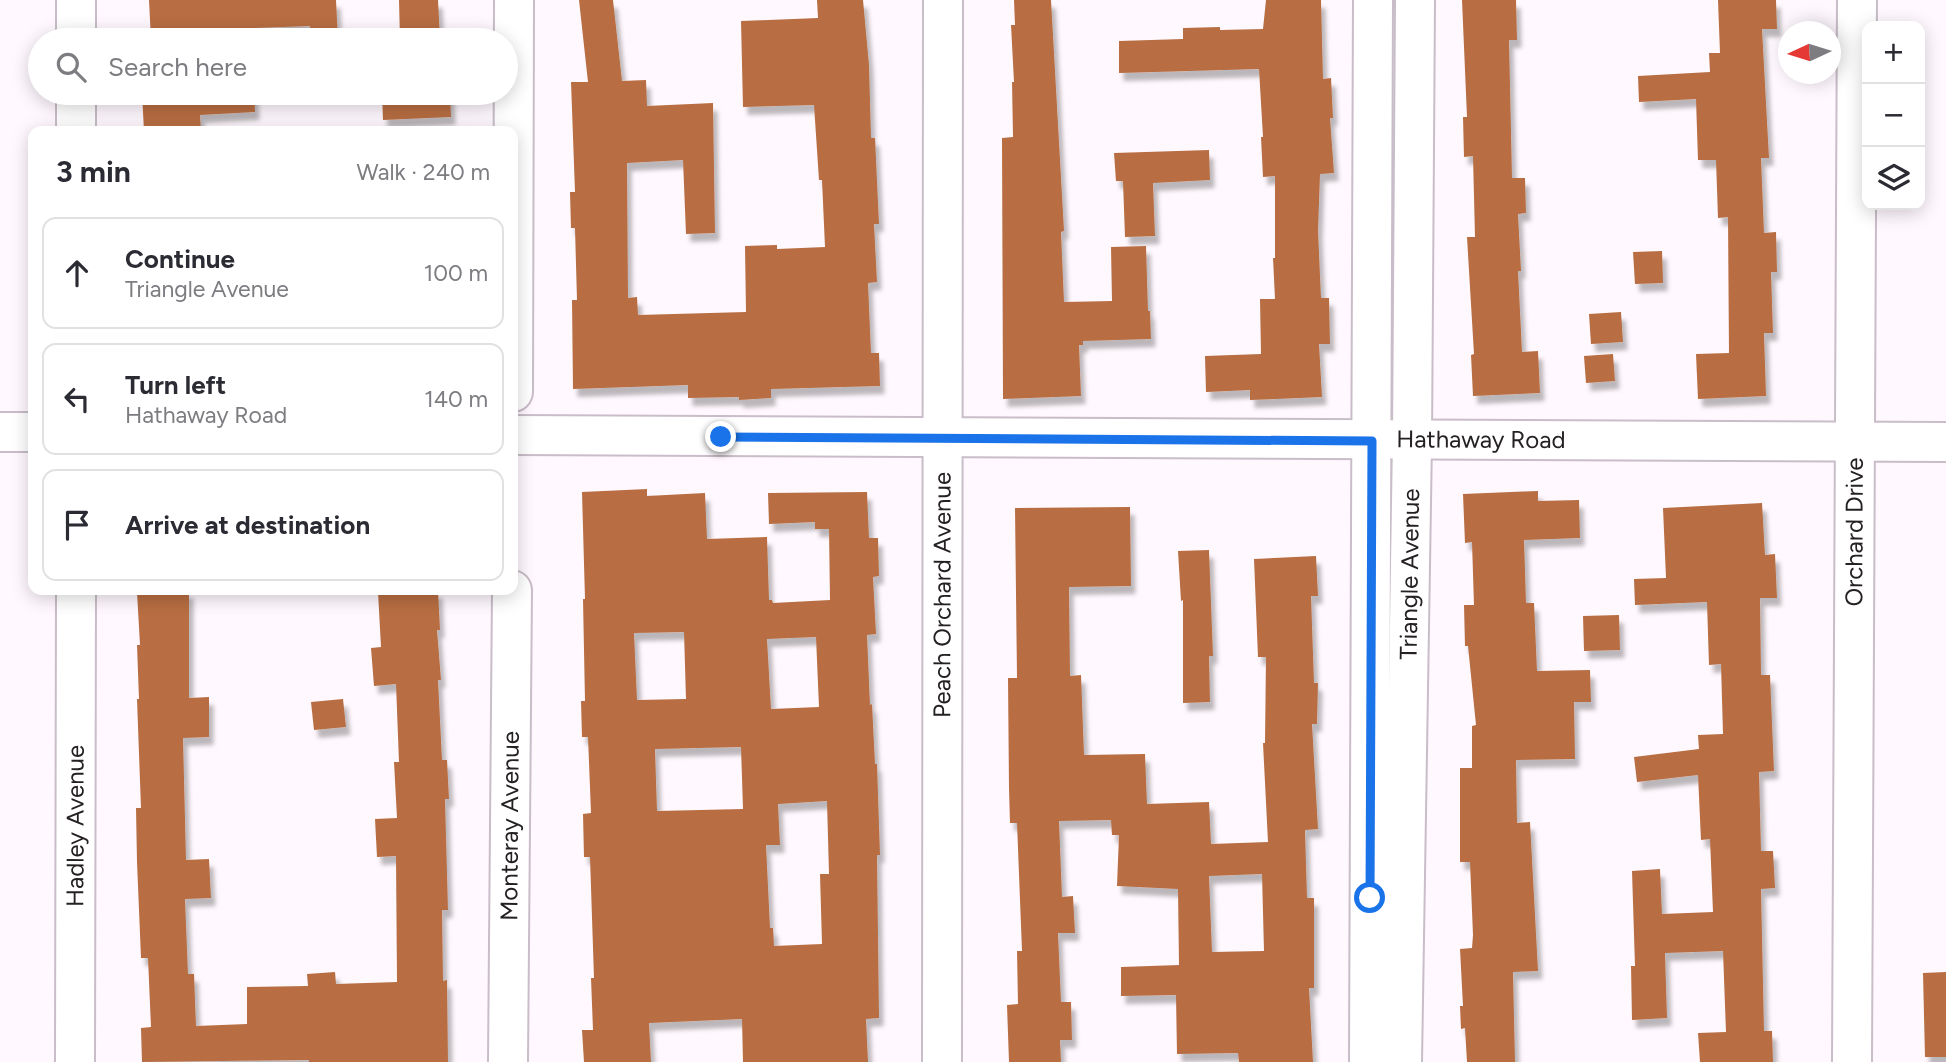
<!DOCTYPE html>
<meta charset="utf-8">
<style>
body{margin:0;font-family:Figtree,sans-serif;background:#f7f7f7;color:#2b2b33}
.controls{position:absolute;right:21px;top:21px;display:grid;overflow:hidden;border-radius:14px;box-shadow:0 4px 18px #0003}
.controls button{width:63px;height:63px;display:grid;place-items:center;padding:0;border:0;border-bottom:2px solid #e1e1e2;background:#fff;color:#2b2b33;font:35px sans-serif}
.compass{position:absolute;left:1778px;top:21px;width:63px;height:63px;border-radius:50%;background:#fff;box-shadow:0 4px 18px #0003;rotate:266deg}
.stop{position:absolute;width:21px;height:21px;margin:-16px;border:5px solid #1a73e8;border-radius:50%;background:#fff}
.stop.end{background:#1a73e8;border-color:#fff;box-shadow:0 2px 7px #0008}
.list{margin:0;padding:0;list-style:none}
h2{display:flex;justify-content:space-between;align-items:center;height:91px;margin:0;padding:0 28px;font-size:30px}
h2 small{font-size:23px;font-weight:400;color:#7c7c81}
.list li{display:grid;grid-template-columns:46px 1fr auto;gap:21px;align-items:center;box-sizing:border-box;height:112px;margin:0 14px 14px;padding:0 14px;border:2px solid #e1e1e2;border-radius:14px}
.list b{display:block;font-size:26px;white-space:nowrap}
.list p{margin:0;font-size:23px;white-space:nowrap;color:#7c7c81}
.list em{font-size:23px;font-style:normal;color:#7c7c81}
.icon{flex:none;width:38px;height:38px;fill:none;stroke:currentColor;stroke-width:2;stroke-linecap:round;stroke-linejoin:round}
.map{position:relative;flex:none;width:1946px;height:1062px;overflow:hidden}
.search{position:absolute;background:#fff;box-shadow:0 4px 18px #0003;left:28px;top:28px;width:490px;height:77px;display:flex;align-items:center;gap:18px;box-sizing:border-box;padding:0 24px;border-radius:38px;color:#7c7c81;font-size:26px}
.panel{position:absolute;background:#fff;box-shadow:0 4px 18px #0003;left:28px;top:126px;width:490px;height:469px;border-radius:14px}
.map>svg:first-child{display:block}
.building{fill:#b86e42;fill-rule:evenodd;filter:url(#shadow)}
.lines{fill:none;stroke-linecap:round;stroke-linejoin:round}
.minor-casing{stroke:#c8bdc8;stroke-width:42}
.minor{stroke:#fff;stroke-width:38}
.route{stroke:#1a73e8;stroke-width:9}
.labels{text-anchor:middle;stroke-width:7;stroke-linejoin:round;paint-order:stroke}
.street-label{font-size:24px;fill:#242023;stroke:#fff}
</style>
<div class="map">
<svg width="1946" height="1062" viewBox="0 0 1946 1062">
<defs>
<filter id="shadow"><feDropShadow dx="4.5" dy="8" stdDeviation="2" flood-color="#0004"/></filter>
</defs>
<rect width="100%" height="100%" fill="#fff8fe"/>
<g class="building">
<path d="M149,0H336L338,40H311L310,26L204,30L205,40H151Z"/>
<path d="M399,0H438L440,40H400Z"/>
<path d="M579,0H613L622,81L646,80L647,106L713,103L715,233L686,234L683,160L627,163L628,298L637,297L638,315L746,312L745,246L777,245V249L825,247L822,180H819L814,105L743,107L741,21L818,18L817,0H863L869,65L871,138H875L879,224H874L877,282L868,283L871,353H879L880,386L771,389V398L739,400V397L688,398V385L573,389L572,300H577L575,228H571L570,192H575L571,82H588Z"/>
<path d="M1014,0H1051L1064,231L1061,232L1064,302L1112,301L1111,247L1146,246L1148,311H1150L1151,339L1083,341V345H1079L1081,396L1003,399L1002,138L1013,137L1012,82H1014L1011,25H1015Z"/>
<path d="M1266,0H1321L1323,79L1331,78L1333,118H1330L1334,173L1320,174L1318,231L1321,298H1329L1330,344H1319L1322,397L1250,400V390L1206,392L1205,356L1261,354L1260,299H1275L1273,258H1275V176L1263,177L1261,137H1263L1259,69L1119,73V41L1183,39V28L1220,27V30L1263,29Z"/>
<path d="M1462,0H1516L1517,40H1509L1512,178H1525L1526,213L1518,214L1521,271H1518L1522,352L1538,351L1540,393L1473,396L1471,355L1474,354L1467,237H1475L1473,156L1464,157L1463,117H1467Z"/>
<path d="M1718,0H1776L1777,29H1762L1769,158H1761L1764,233L1776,232L1777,272H1771L1773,333H1764L1766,396L1698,399L1696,354L1729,353L1728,217L1718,218L1716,160H1698L1696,99L1639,102L1638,76L1710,72L1709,53H1720Z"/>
<path d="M142,93H254L255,112L200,115L201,131H144Z"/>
<path d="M382,93H450L451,117L383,120Z"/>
<path d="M1209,150L1210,180L1153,183L1155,236L1125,237L1123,181H1116L1114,153Z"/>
<path d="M1662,251L1663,283L1635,284L1633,252Z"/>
<path d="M1621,312L1623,342L1591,344L1589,314Z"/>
<path d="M1613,354L1615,381L1586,383L1584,356Z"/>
<path d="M647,489V496L705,493L707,539L767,537L769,600H772L773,603L830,600L829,529H815V522L769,524L768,493L867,492L869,538H878L879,576L873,577L876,634L867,635L870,705L872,704L875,764H877L880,855H877L879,1018L866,1019L868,1062H743L742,1019L649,1023L651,1062H584L582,1030H593L591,978H594L590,857H584L583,814L591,813L588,737H582L581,701H585L583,599H585L582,492ZM684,632L686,699L637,700L634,633ZM816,637L819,707L771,709L767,639ZM741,747L743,809L657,811L655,749ZM827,801L829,874H820L822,944L774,946L773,928H770L766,845H780L778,804Z"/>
<path d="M1538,491V501L1579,500L1580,538L1524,540L1526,603H1534L1537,671L1590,670L1591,702H1574L1575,759L1516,760L1517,823L1530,822L1538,971L1513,972L1515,1062H1467L1465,1028L1461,1029L1460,1006H1463L1460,949L1472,948L1473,935L1470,862H1460V768H1472V726L1476,725L1468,646H1465L1464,605H1474L1472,542L1465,543L1463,494Z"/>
<path d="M1762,503L1765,555L1775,554L1777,598H1760L1761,675H1770L1774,771L1759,772L1761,851H1773L1775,888L1761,889L1764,1031H1772L1773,1062H1700L1698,1033L1726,1032L1723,951L1665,953L1667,1018L1632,1020L1631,966H1635L1632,871L1660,869L1662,914L1713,912L1710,839L1701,840L1698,775L1637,782L1634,757L1699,749L1698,735L1723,734L1721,664L1709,665L1707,602L1635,605L1634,579L1666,578L1663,508Z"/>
<path d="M1130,507L1131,586L1069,587L1070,676L1081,675L1084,755L1145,754L1147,804L1209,802L1211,844L1268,842L1263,743H1265L1266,657H1258L1254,559L1316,556L1318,596H1311L1314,683H1318L1317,724H1312L1318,829L1305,830L1307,898H1314V988H1309L1313,1062H1239L1238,1053L1177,1054L1176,995L1121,996V967L1179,965L1178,889L1117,886L1119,835H1112L1111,820L1059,821L1062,897L1073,896L1075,933H1058L1061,1002H1071L1072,1040H1060L1061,1062H1009L1007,1005L1018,1004L1017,951H1022L1017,823H1010L1009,788L1008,678H1017L1015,508ZM1262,874L1264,951L1212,952L1209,876Z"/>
<path d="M1209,550L1213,656H1209L1210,702L1183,703V600L1181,601L1178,551Z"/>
<path d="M189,590V698L209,697V737L183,738L186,860L209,859L211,898L185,899L188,974H194L196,1026L247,1024V987L308,986L307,974L335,972L336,984L397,982L396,856L377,857L375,819L397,818L394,762H399L396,684L374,686L371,648L381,647L378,592L438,590L440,630H437L441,680H438L442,760H447L449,799H445L448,910H442L443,981L447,980L448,1062H309V1060L142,1062L141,1028L151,1027L148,958H141L137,862L136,808H141L137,699H139L137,645H140L137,592Z"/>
<path d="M1619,615L1620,650L1584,651L1583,616Z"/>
<path d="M343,699L346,727L314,730L311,702Z"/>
<path d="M1946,972V1057H1925L1923,973Z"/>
</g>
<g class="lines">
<defs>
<g id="minor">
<path d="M76,40V0"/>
<path d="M76,131V93"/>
<path d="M513,392L514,0"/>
<path d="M0,432H33"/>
<path id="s1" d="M513,435L1946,442"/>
<path id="s2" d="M75,1062L76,590"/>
<path id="s3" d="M508,1062L512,590"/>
<path id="s4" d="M942,1062L943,0"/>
<path d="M1369,1062L1373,0"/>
<path id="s5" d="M1402,1062L1412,441L1415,0"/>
<path id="s6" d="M1852,1062L1857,0"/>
</g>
</defs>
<use href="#minor" class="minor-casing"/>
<use href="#minor" class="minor"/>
</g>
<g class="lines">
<path class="route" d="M721,437L1372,441L1370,898"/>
</g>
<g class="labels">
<g class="street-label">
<text dy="8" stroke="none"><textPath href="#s1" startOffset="968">Hathaway Road</textPath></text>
<text dy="8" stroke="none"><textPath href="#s6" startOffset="530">Orchard Drive</textPath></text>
<text dy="8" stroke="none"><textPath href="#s5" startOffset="488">Triangle Avenue</textPath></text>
<text dy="8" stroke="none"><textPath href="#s4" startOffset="467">Peach Orchard Avenue</textPath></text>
<text dy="8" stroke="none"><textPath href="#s2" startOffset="236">Hadley Avenue</textPath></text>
<text dy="8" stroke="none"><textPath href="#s3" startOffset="236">Monteray Avenue</textPath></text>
</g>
</g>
</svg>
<div class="controls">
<button>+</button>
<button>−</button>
<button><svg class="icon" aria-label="layers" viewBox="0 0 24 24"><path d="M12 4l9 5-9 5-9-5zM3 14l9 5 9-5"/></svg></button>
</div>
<svg class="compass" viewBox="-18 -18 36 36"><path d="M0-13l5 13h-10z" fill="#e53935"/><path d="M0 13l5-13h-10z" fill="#7c7c81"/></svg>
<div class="stop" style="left:1370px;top:898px"></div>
<div class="stop end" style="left:721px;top:437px"></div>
<div class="search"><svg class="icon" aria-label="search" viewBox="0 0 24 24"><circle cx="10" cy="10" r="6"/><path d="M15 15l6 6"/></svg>Search here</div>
<section class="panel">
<h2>3 min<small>Walk · 240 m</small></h2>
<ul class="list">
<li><svg class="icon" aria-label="ahead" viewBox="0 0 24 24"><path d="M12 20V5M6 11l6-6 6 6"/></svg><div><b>Continue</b><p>Triangle Avenue</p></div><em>100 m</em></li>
<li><svg class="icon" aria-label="left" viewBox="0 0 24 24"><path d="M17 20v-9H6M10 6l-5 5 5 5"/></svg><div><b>Turn left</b><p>Hathaway Road</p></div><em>140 m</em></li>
<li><svg class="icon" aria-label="arrive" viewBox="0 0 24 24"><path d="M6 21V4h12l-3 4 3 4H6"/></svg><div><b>Arrive at destination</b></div></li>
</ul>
</section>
</div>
